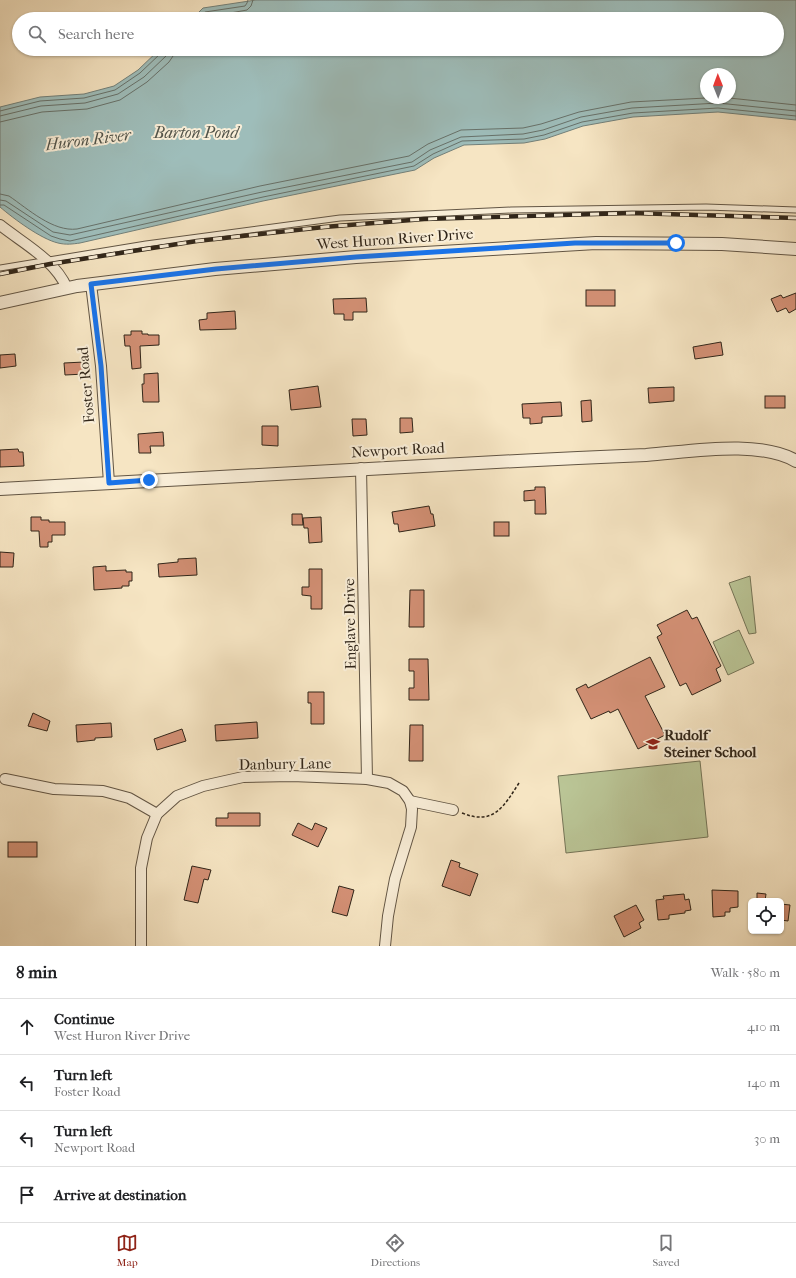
<!DOCTYPE html>
<meta charset="utf-8">
<style>
body{margin:0;font-family:"IM FELL French Canon",serif;background:#f2f2f2;color:#202124}
.controls{position:absolute;right:12px;bottom:12px;display:grid;overflow:hidden;border-radius:6px;box-shadow:0 1px 3px #0004}
.controls button{width:36px;height:36px;display:grid;place-items:center;padding:0;border:0;border-bottom:1px solid #e0e0e0;background:#fff;color:#202124;font:20px sans-serif}
.compass{position:absolute;left:700px;top:68px;width:36px;height:36px;border-radius:50%;background:#fff;box-shadow:0 1px 3px #0004;rotate:359deg}
.stop{position:absolute;width:12px;height:12px;margin:-9px;border:3px solid #1a73e8;border-radius:50%;background:#fff}
.stop.end{background:#1a73e8;border-color:#fff;box-shadow:0 1px 4px #0008}
.list{margin:0;padding:0;list-style:none}
h2{display:flex;justify-content:space-between;align-items:center;height:52px;margin:0;padding:0 16px;font-size:17px}
h2 small{font-size:13px;font-weight:400;color:#757577}
.list li{display:grid;grid-template-columns:26px 1fr auto;gap:12px;align-items:center;box-sizing:border-box;height:56px;padding:0 16px;border-top:1px solid #e0e0e0}
.list b{display:block;font-size:15px;white-space:nowrap}
.list p{margin:0;font-size:13px;white-space:nowrap;color:#757577}
.list em{font-size:13px;font-style:normal;color:#757577}
.icon{flex:none;width:22px;height:22px;fill:none;stroke:currentColor;stroke-width:2;stroke-linecap:round;stroke-linejoin:round}
.map{position:relative;flex:none;width:796px;height:946px;overflow:hidden}
.search{position:absolute;background:#fff;box-shadow:0 1px 3px #0004;left:12px;right:12px;top:12px;height:44px;display:flex;align-items:center;gap:10px;box-sizing:border-box;padding:0 14px;border-radius:22px;color:#757577;font-size:15px}
.sheet{height:276px;background:#fff}
nav{display:flex;justify-content:space-around;align-items:center;box-sizing:border-box;height:56px;border-top:1px solid #e0e0e0;background:#fff;font-size:11px;color:#757577}
nav a{display:grid;justify-items:center;gap:2px}
nav .on{color:#8f2418}
.map>svg:first-child{display:block}
.green{fill:#bac596;stroke:#757558}
.water{fill:#9ebdba;stroke:#72807a;fill-rule:evenodd}
.lines{fill:none;stroke-linecap:round;stroke-linejoin:round}
.shore{stroke:#67716a;stroke-width:1}
.building{fill:#d39075;stroke:#302519}
.service-casing{stroke:#625544;stroke-width:7}
.minor-casing{stroke:#625544;stroke-width:12}
.tertiary-casing{stroke:#625544;stroke-width:14}
.path{stroke:#302519;stroke-width:1.5;stroke-dasharray:3 2;stroke-linecap:butt}
.service{stroke:#f9eed8;stroke-width:5}
.minor{stroke:#f9eed8;stroke-width:10}
.tertiary{stroke:#f9eed8;stroke-width:12}
.rail-casing{stroke:#302519;stroke-width:4.5}
.rail{stroke:#f9eed8;stroke-width:3;stroke-dasharray:9;stroke-linecap:butt}
.route{stroke:#1a73e8;stroke-width:5}
.labels{text-anchor:middle;stroke-width:4;stroke-linejoin:round;paint-order:stroke}
.street-label{font-size:15px;fill:#302519;stroke:#f9eed8}
.poi-label{font-size:15px;font-weight:bold;fill:#302519;stroke:#f9eed8;text-anchor:start}
.water-label{font-size:16px;font-style:italic;fill:#515349;stroke:#f9eed8}
</style>
<div class="map">
<svg width="796" height="946" viewBox="0 0 796 946">
<rect width="100%" height="100%" fill="#f6e5c3"/>
<filter id="stains"><feTurbulence type="fractalNoise" baseFrequency=".005" numOctaves="4"/><feColorMatrix values="0 0 0 0 .2 0 0 0 0 .09 0 0 0 0 .02 0 0 0 .5 -.17"/></filter>
<radialGradient id="worn" r=".72"><stop offset=".6" stop-color="#630" stop-opacity="0"/><stop offset="1" stop-color="#630" stop-opacity=".3"/></radialGradient>
<g class="green">
<path d="M750,576L756,633L749,634L729,583Z"/>
<path d="M739,630L754,663L728,675L713,642Z"/>
<path d="M700,761L708,837L566,853L558,776Z"/>
</g>
<path class="water" d="M256,0H796V120L718,112L633,117L583,126L545,139L524,143L464,145L434,158L415,170L263,201L80,243C73,244 66,245 58,243C41,239 14,219 0,207V107L40,97L84,94L114,86L138,70L160,49H777V19H192L203,8ZM706,74H730V98H706Z"/>
<g class="lines">
<g class="shore">
<path d="M197,19L205,12L245,6L247,3L248,0"/>
<path d="M205,19L208,17L247,10L251,6L253,0"/>
<path d="M729,98L796,105"/>
<path d="M0,111L40,101L84,98L115,90L140,73L161,53L163,49"/>
<path d="M0,116L41,106L85,103L118,94L144,77L166,56L168,49"/>
<path d="M0,122L42,112L87,109L120,100L147,82L169,62L173,56L174,49"/>
<path d="M0,194L9,196C28,209 53,232 77,229L260,186L409,156L428,144L461,130L523,128L541,124L579,112L631,102L706,98"/>
<path d="M0,200L6,201L53,232L70,235L262,192L412,162L430,150L461,137L523,134L543,130L581,117L632,108L718,103L796,111"/>
<path d="M0,205H4L51,236L60,239L70,241L263,197L414,166L433,154L462,141L524,139L544,135L582,122L633,113L718,108L796,116"/>
</g>
</g>
<g class="building">
<rect x="586" y="290" width="29" height="16"/>
<path d="M796,293V309L789,313L786,308L777,312L771,299L781,295L783,298Z"/>
<path d="M366,298L367,312H353V320H344V314H334L333,299Z"/>
<path d="M235,311L236,329L200,330L199,320L207,319V313Z"/>
<path d="M131,331H142V334H148V335H159V345L140,346L141,368L132,369L130,346H125L124,335H131Z"/>
<path d="M721,342L723,355L695,359L693,347Z"/>
<path d="M15,354L16,366L0,368V355Z"/>
<path d="M84,362L85,374L65,375L64,363Z"/>
<path d="M158,373L159,402H143L142,384H144V374Z"/>
<path d="M318,386L321,407L291,410L289,390Z"/>
<path d="M674,387V401L649,403L648,388Z"/>
<rect x="765" y="396" width="20" height="12"/>
<path d="M591,400L592,421L582,422L581,401Z"/>
<path d="M561,402L562,416L542,417V423L530,424V418H523L522,404Z"/>
<path d="M400,418H412L413,432L400,433Z"/>
<path d="M352,419H366L367,435L353,436Z"/>
<path d="M262,426H278V446L262,445Z"/>
<path d="M163,432L164,446H150L151,453H139L138,434Z"/>
<path d="M18,449L19,452H23L24,466L0,467V450Z"/>
<path d="M535,487H545L546,514H535V500L524,501V491L535,490Z"/>
<path d="M429,506L431,514H433L435,526L399,532L398,524H394L392,512Z"/>
<path d="M292,514H302L303,525H292Z"/>
<path d="M31,517H41V520H49V522H65V535H52V542H48V547H40L39,531H31Z"/>
<path d="M321,517L322,542L309,543L308,528H304L303,518Z"/>
<rect x="494" y="522" width="15" height="14"/>
<path d="M0,552L14,553L13,567H0Z"/>
<path d="M196,558L197,575L159,577L158,564L178,562V559Z"/>
<path d="M106,566V571L126,570V572H132V581H129V586H122V588L94,590L93,567Z"/>
<path d="M309,569H322V609H311V596L302,595V587H309Z"/>
<path d="M410,590H424V627H409Z"/>
<path d="M687,610L692,619L697,617L721,666L716,669L721,681L692,695L686,683L680,686L657,637L662,634L657,625Z"/>
<path d="M650,657L665,687L645,696L665,735L638,749L618,709L610,713L609,711L591,719L576,689L586,684L588,688Z"/>
<path d="M409,659H428L429,700H409V688H414V671H409Z"/>
<path d="M308,692H324V724H311V703H308Z"/>
<path d="M33,713L50,721L47,731L28,726Z"/>
<path d="M257,722L258,738L216,741L215,725Z"/>
<path d="M111,723L112,737L95,738V740L77,742L76,725Z"/>
<path d="M410,725H423V761H409Z"/>
<path d="M182,729L186,741L157,750L154,739Z"/>
<path d="M228,813H260V826H216V818H228Z"/>
<path d="M298,823L312,830L315,823L327,828L318,847L292,835Z"/>
<rect x="8" y="842" width="29" height="15"/>
<path d="M451,860L460,863L459,867L478,874L470,896L442,886Z"/>
<path d="M192,866L211,870L208,880L204,879L198,903L184,900Z"/>
<path d="M339,886L354,890L347,916L332,912Z"/>
<path d="M712,890L738,891V907L730,908V912H725V916L713,917Z"/>
<path d="M757,893L766,894L765,901H757Z"/>
<path d="M684,894L685,900L689,899L691,910L685,911V913L669,915V919L658,920L656,900L664,899L663,896Z"/>
<path d="M781,904L790,905L788,921L781,920Z"/>
<path d="M636,905L644,920L639,923L641,928L624,937L614,916Z"/>
</g>
<g class="lines">
<defs>
<path id="service" d="M0,268L146,244L340,218L511,210L706,207L796,210"/>
<g id="minor">
<path d="M0,225C24,244 54,259 67,288"/>
<path d="M91,284L101,366L109,483"/>
<path d="M361,468L367,779"/>
<path d="M5,779L54,789L103,791L129,798L157,814"/>
<path d="M410,801L453,810"/>
<path d="M141,946V868L147,838L157,814L177,796L203,786L243,777L292,776L367,779L389,783L403,791L410,801L412,809L411,827L395,879L388,916L385,946"/>
</g>
<g id="tertiary">
<path d="M0,303L77,286L215,269L356,257L596,243L722,244L796,249"/>
<path d="M0,489C192,478 385,467 578,458C600,457 623,456 646,455C689,452 758,439 796,461"/>
</g>
</defs>
<use href="#service" class="service-casing"/>
<use href="#minor" class="minor-casing"/>
<use href="#tertiary" class="tertiary-casing"/>
<path class="path" d="M462,813C494,826 504,806 519,783"/>
<use href="#service" class="service"/>
<use href="#minor" class="minor"/>
<use href="#tertiary" class="tertiary"/>
<defs>
<path id="rail" d="M0,274L50,264L197,241L324,227L424,219L632,213L796,218"/>
</defs>
<use href="#rail" class="rail-casing"/>
<use href="#rail" class="rail"/>
</g>
<g class="lines">
<path class="route" d="M149,480L109,483L101,366L91,284L216,269L356,257L575,243H676"/>
</g>
<defs>
<symbol id="school-bare" viewBox="-9 -9 18 18"><path d="M0-5L7-2L0 1L-7-2ZM-4 1L0 2.5L4 1V4Q0 6-4 4Z" fill="#8f2418" stroke="#f9eed8" stroke-width="2.5" paint-order="stroke"/></symbol>
</defs>
<g fill-rule="evenodd">
<use href="#school-bare" x="643" y="734" width="20" height="20"/>
</g>
<g class="labels">
<g class="street-label">
<text transform="translate(395 239) rotate(-4)" y="5">West Huron River Drive</text>
<text transform="translate(86 385) rotate(-95)" y="5">Foster Road</text>
<text transform="translate(398 450) rotate(-3)" y="5">Newport Road</text>
<text transform="translate(350 624) rotate(-91)" y="5">Englave Drive</text>
<text transform="translate(285 764) rotate(-1)" y="5">Danbury Lane</text>
</g>
<g class="poi-label">
<text x="664" y="740">Rudolf<tspan x="664" dy="17">Steiner School</tspan></text>
</g>
<g class="water-label">
<text x="196" y="138">Barton Pond</text>
<text transform="translate(88 139) rotate(-7)" y="6">Huron River</text>
</g>
</g>
<rect width="100%" height="100%" filter="url(#stains)"/>
<rect width="100%" height="100%" fill="url(#worn)"/>
</svg>
<div class="controls">
<button><svg class="icon" aria-label="locate" viewBox="0 0 24 24"><circle cx="12" cy="12" r="6"/><path d="M12 2v4M12 18v4M2 12h4M18 12h4"/></svg></button>
</div>
<svg class="compass" viewBox="-18 -18 36 36"><path d="M0-13l5 13h-10z" fill="#e53935"/><path d="M0 13l5-13h-10z" fill="#757577"/></svg>
<div class="stop" style="left:676px;top:243px"></div>
<div class="stop end" style="left:149px;top:480px"></div>
<div class="search"><svg class="icon" aria-label="search" viewBox="0 0 24 24"><circle cx="10" cy="10" r="6"/><path d="M15 15l6 6"/></svg>Search here</div>
</div>
<section class="sheet">
<h2>8 min<small>Walk · 580 m</small></h2>
<ul class="list">
<li><svg class="icon" aria-label="ahead" viewBox="0 0 24 24"><path d="M12 20V5M6 11l6-6 6 6"/></svg><div><b>Continue</b><p>West Huron River Drive</p></div><em>410 m</em></li>
<li><svg class="icon" aria-label="left" viewBox="0 0 24 24"><path d="M17 20v-9H6M10 6l-5 5 5 5"/></svg><div><b>Turn left</b><p>Foster Road</p></div><em>140 m</em></li>
<li><svg class="icon" aria-label="left" viewBox="0 0 24 24"><path d="M17 20v-9H6M10 6l-5 5 5 5"/></svg><div><b>Turn left</b><p>Newport Road</p></div><em>30 m</em></li>
<li><svg class="icon" aria-label="arrive" viewBox="0 0 24 24"><path d="M6 21V4h12l-3 4 3 4H6"/></svg><div><b>Arrive at destination</b></div></li>
</ul>
</section>
<nav>
<a class="on"><svg class="icon" aria-label="map" viewBox="0 0 24 24"><path d="M3 6l6-2 6 2 6-2v14l-6 2-6-2-6 2zM9 4v14M15 6v14"/></svg>Map</a>
<a><svg class="icon" aria-label="directions" viewBox="0 0 24 24"><path d="M12 3l9 9-9 9-9-9zM9 14v-3h6M13 9l2 2-2 2"/></svg>Directions</a>
<a><svg class="icon" aria-label="saved" viewBox="0 0 24 24"><path d="M7 4h10v16l-5-4-5 4z"/></svg>Saved</a>
</nav>
